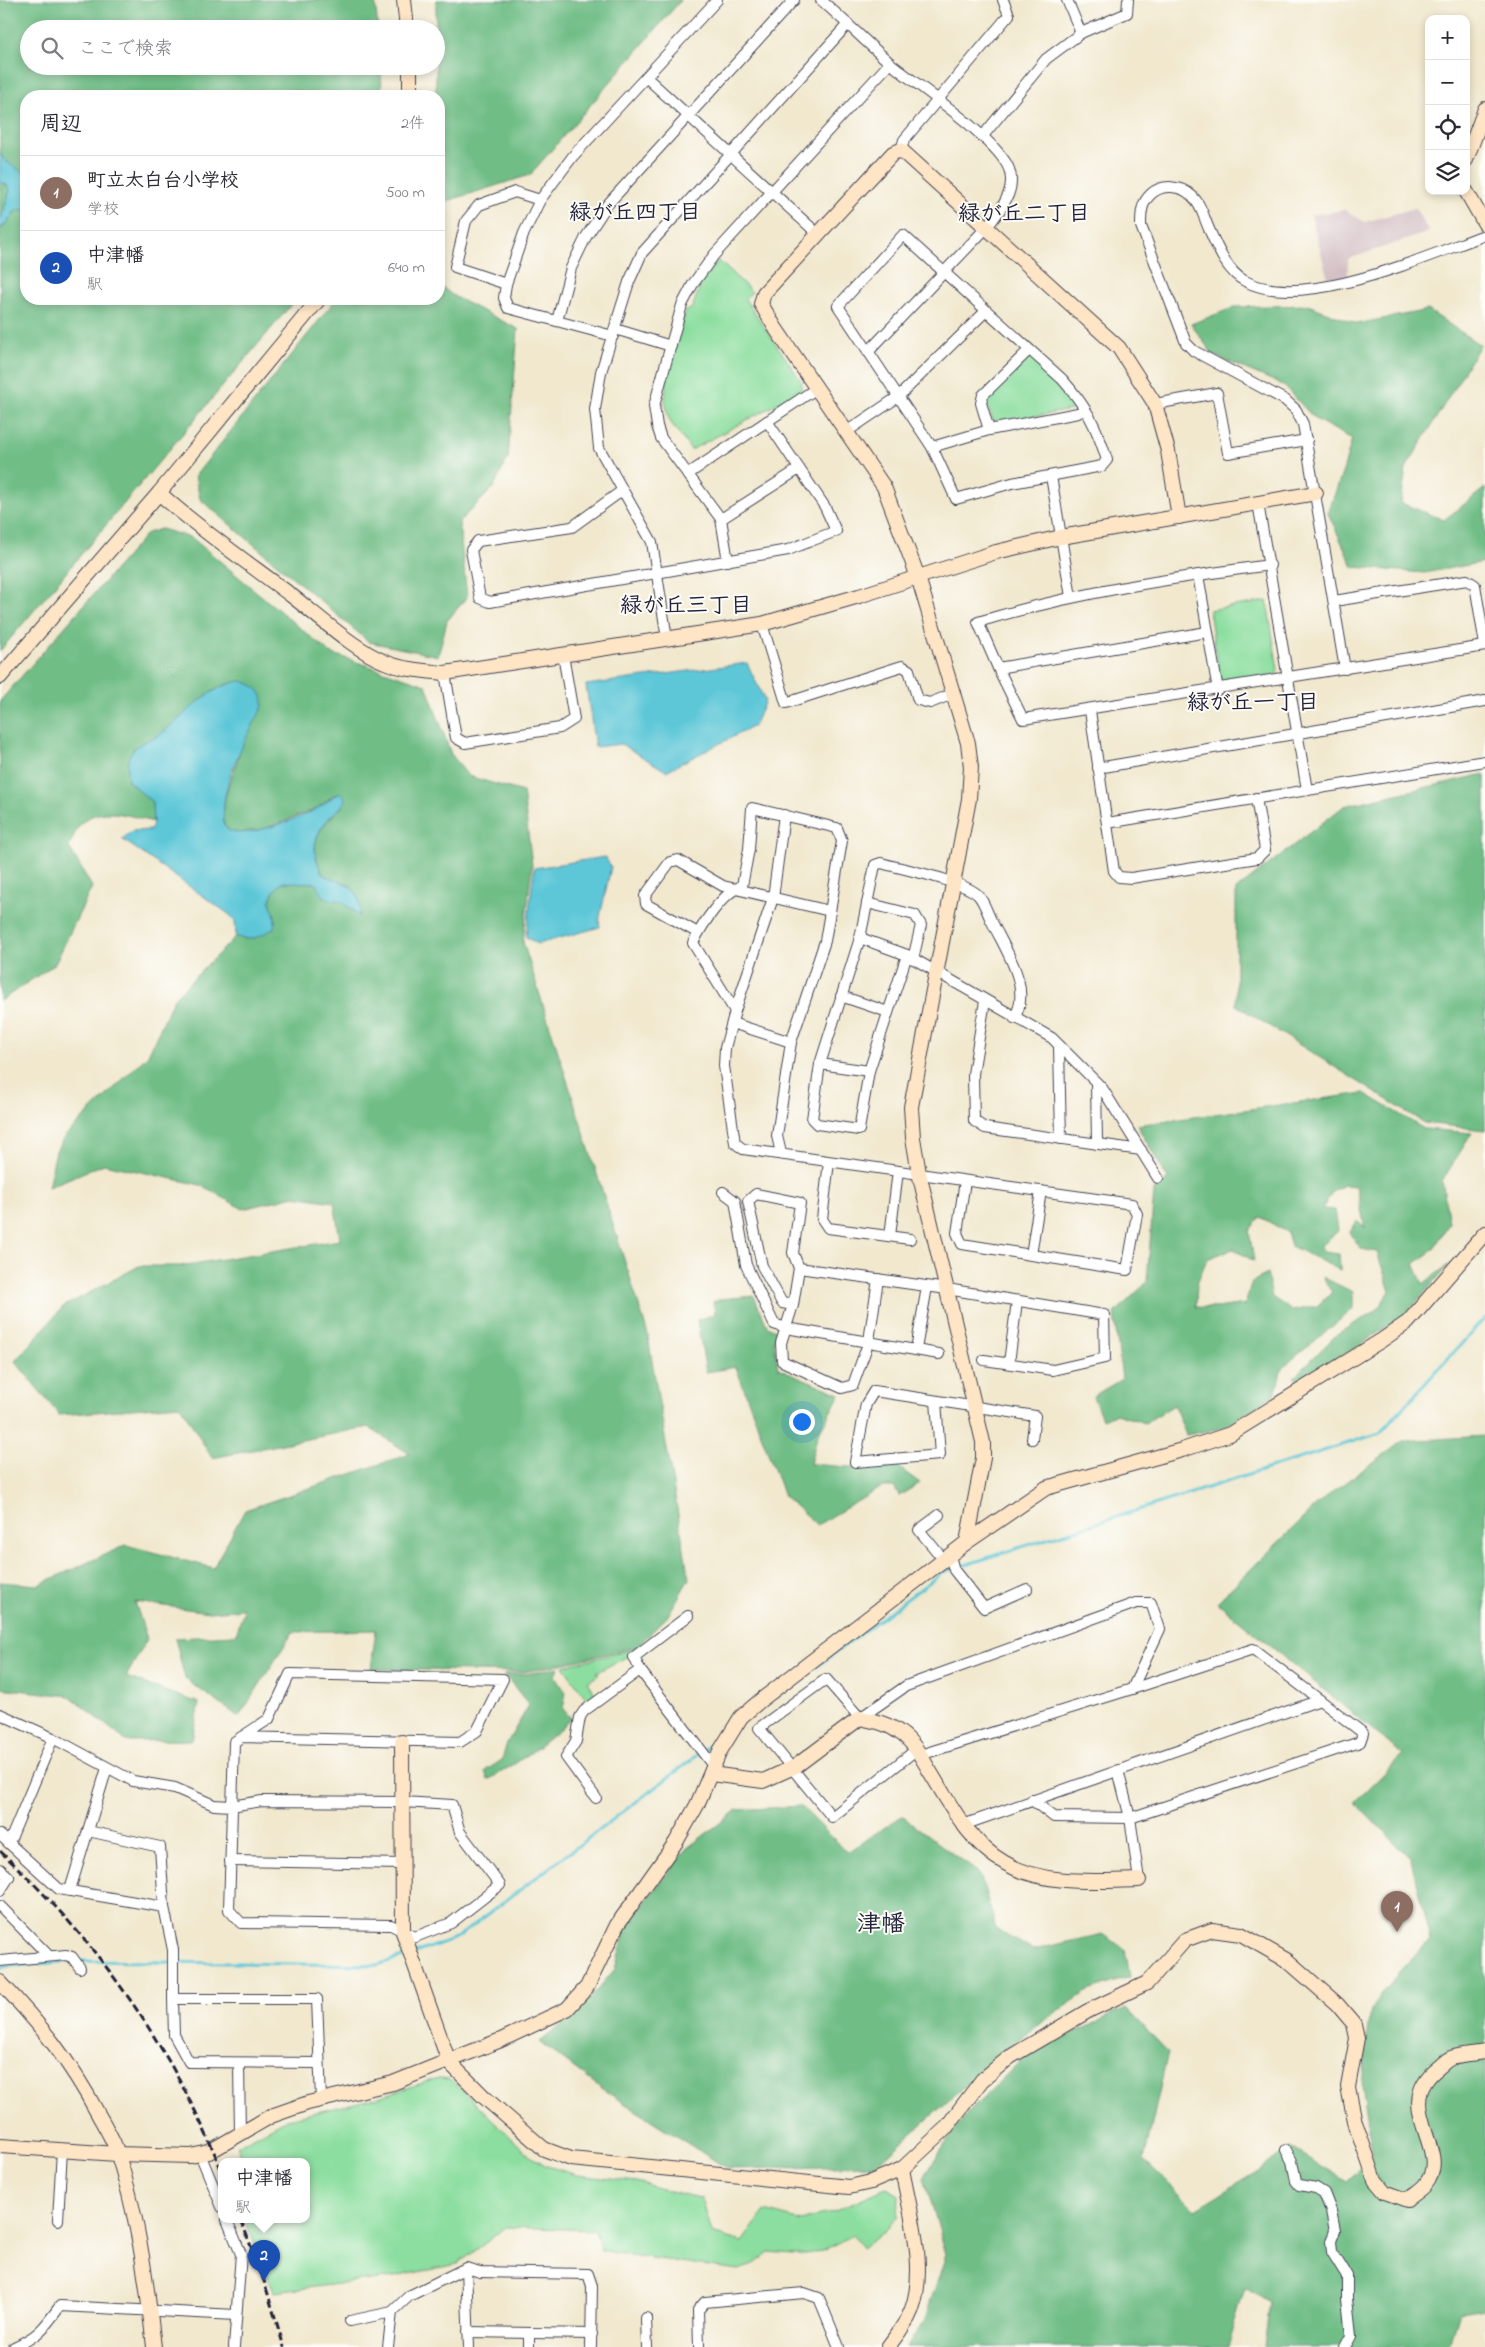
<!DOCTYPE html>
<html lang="ja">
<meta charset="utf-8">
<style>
body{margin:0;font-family:"Indie Flower","Klee One",sans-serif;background:#f2f2f3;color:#2b2b33}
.controls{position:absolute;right:15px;top:15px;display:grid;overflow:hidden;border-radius:10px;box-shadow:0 2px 8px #0003}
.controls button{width:45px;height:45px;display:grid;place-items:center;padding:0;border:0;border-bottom:1px solid #e1e1e2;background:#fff;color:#2b2b33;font:25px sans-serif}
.you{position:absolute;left:801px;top:1421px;width:18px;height:18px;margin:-12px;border:4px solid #fff;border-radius:50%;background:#1a73e8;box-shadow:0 0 0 8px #1a73e833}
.badge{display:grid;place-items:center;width:32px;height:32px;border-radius:50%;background:#7c3aed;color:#fff;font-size:16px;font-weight:700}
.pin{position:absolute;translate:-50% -41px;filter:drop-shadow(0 1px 2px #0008)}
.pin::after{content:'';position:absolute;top:26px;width:18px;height:15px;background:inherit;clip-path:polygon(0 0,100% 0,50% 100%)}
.popup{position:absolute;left:218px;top:2158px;width:92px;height:65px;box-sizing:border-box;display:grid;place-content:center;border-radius:10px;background:#fff;filter:drop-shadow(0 1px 4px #0005);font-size:16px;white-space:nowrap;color:#7c7c81}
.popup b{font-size:19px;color:#2b2b33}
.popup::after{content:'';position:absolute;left:50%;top:100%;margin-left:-10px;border:10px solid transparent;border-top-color:#fff}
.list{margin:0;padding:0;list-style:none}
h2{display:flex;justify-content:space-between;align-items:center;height:65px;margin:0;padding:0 20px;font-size:21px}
h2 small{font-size:16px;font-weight:400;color:#7c7c81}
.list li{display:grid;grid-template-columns:32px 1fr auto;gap:15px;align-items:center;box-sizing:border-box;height:75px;padding:0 20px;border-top:1px solid #e1e1e2}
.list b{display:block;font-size:19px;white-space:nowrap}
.list p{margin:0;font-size:16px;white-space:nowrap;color:#7c7c81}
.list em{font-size:16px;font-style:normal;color:#7c7c81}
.icon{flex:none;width:28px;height:28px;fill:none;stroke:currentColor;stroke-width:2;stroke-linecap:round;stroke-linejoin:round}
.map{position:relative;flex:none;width:1485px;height:2347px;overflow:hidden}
.search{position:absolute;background:#fff;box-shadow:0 2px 8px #0003;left:20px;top:20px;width:425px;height:55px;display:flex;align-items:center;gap:12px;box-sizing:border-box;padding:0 18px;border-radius:28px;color:#7c7c81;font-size:19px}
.panel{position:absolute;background:#fff;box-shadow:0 2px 8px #0003;left:20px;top:90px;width:425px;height:215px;border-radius:20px}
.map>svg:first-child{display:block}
.industrial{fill:#d2bec4}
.green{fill:#8bde9f;stroke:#56806d}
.forest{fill:#70bd86;stroke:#497060}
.water{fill:#5dc7d8;stroke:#40748a}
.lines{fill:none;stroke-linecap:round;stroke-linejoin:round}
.stream{stroke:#5dc7d8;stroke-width:3}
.street-casing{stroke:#414051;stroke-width:12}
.secondary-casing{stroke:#414051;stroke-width:16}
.street{stroke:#fff;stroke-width:10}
.secondary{stroke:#fde5c5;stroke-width:14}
.rail{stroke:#22223b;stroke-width:3;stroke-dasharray:8 4;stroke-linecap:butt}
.labels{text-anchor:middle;stroke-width:4;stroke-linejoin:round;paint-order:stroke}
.neighbourhood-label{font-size:22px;font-weight:bold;fill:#22223b;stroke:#fdfcf7}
.quarter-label{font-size:24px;font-weight:bold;fill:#22223b;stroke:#fdfcf7}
</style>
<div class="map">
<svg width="1485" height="2347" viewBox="0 0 1485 2347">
<rect width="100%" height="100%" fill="#fdfcf7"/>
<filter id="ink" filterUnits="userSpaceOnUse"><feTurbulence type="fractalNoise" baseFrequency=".02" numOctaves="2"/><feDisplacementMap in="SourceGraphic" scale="10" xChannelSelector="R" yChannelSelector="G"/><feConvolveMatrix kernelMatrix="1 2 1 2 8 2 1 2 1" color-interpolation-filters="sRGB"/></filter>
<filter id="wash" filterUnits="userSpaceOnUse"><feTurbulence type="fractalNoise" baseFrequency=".0096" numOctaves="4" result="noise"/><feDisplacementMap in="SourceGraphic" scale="20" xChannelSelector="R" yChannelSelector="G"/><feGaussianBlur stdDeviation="1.12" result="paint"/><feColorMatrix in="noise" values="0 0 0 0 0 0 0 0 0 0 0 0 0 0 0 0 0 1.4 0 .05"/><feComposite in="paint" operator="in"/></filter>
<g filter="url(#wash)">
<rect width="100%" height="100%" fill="#f1e8ce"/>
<path class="industrial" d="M1415,208L1429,232L1348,259V278L1329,283L1311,215L1344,210L1365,222Z"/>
<g class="green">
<path d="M718,260L752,292L745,299L802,382L801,391L691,450L669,420L665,401L667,378L685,312L692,308L701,284Z"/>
<path d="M1030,357L1062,385L1078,404L1076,409L998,423L993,420L986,404L990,397L1025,358Z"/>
<path d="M1267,601L1278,670L1276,675L1225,683L1220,680L1209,610Z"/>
<path d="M635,1649L638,1651L597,1672L599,1675L587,1682L596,1695L588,1701L563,1666Z"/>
<path d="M439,2078L449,2079L458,2086L530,2156L547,2166L577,2175L636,2182L702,2199L712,2233L742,2242L765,2211L801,2221L831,2212L886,2188L899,2196L898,2217L887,2229L862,2247L853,2235C815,2256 811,2256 769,2252L751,2266L738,2270L601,2251L595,2230L506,2227L458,2264L394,2277L274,2292L245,2220H306V2162H244L237,2146L287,2119L368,2100Z"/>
</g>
<g class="forest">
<path d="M0,0H375L378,29H29V66H381L382,96H26V174H24L5,161L0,153Z"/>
<path d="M436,0H681L530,175L444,202L439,212V96H436Z"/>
<path d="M0,183L6,184L10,191L0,221L2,229L17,210L26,209V299H296L0,651Z"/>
<path d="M439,285L455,297L518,329L508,458L493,488L459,522L467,597L447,621L438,656L369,642L200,499L195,476L336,299H439Z"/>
<path d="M1308,305L1357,324L1428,310L1480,345L1406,468L1401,503L1444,520L1485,488V562L1424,573L1353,567L1328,513L1344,468L1352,439L1315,419L1283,385L1213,355L1191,324L1235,307Z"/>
<path d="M161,529L192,538L330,653L426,685L451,754L468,776L523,792L532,865L523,942L647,1331L689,1579L667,1617L637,1647L524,1672L371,1669L376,1630L293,1632L239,1717L185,1679L175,1638L236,1635L244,1609L209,1612L135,1602L147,1639L126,1677L199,1703L192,1740L126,1741L70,1696L0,1688V1582L38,1585L126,1545L213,1568L245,1510L410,1454L368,1427L212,1458L180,1405L59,1415L15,1361L63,1307L139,1266H180L340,1240L334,1202L294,1196L243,1209L201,1185L104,1164L48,1187L56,1151L64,1137L148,1055L174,998L236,936C255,944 264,933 276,920C269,900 267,898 282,882L316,883L325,898L341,901L359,916L351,886L323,875C307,843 318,828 343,806L335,794L316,809L264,829L239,833L230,831L224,826C220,796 233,778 240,751C244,733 241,700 241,681C203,688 190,713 161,734C152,740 142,744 133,749L128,781L152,802L153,822C131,816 97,803 79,826C75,831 72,841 69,847L92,887L55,964L0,1001V701L147,533Z"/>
<path d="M1485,774V1130L1424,1123L1236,1005V890L1344,806Z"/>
<path d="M1364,1093L1424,1129L1472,1133L1442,1181L1449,1223L1433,1250L1414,1264L1423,1284L1451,1263L1403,1317L1301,1382L1294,1377L1337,1334L1376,1311L1390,1291L1377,1252L1361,1249L1350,1232L1357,1221L1365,1228L1356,1186L1344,1185L1332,1192L1322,1209L1335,1210L1338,1231L1321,1245L1323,1252L1339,1254L1340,1270L1291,1246L1287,1232L1260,1217L1249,1231L1254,1261L1233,1249L1207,1259L1197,1283L1196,1307L1217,1308L1245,1304L1252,1282L1267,1274L1272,1297L1292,1311L1317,1306L1332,1292L1322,1277L1353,1292V1309L1282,1368L1275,1395L1223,1428L1186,1435L1174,1405L1145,1423L1116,1414L1102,1419L1093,1396L1122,1379L1114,1314L1147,1282L1154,1190L1168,1179L1137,1125Z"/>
<path d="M754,1296L767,1326L778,1331L774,1341L778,1368L840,1394L817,1437L810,1464L848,1467H898L920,1483L899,1496L894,1487H882L817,1525L784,1496L736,1367L706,1372L697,1320L715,1314L713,1302L720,1299Z"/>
<path d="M1485,1436V2309L1459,2313L1448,2347H1264L1270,2303L1245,2288L1227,2347H906L924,2322L946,2254L924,2177L961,2120L1024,2057L1126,2008L1168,2052L1144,2160L1195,2209L1260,2170L1290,2147L1347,2181L1374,2156L1362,2085L1371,2009L1396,1976L1430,1940L1411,1859L1355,1802L1403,1755L1217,1602L1325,1497L1403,1441Z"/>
<path d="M559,1667L555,1675L559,1684L566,1692L563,1709L571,1718C546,1744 519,1762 488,1780L485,1771L502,1760L507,1743L529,1705L504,1674H526Z"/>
<path d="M801,1806L847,1852L902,1816L980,1874L996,1929L1033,1950L1103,1934L1125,1949L1130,1977L1088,1991L1043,2021L991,2063L875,2166L728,2169L602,2089L540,2042L581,2009L615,1969L626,1927L686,1849L737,1810Z"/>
</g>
<g class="water">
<path d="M0,153L5,161L26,174V209L16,210L2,229L0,221L10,191L6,184L0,183Z"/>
<path d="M747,663L765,701L754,726L666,771L621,744L595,747L586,685Z"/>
<path d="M241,681C254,685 264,691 263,706C244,743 219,783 224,826C226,828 227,830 230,831C245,839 301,818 316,809C326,804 331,795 342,793L346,800C342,808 336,811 330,817C312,837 311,851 323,875C347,884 362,886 360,916L341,901L325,898L315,883L282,882C257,907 280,903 274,928C261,936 251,943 236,936L235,921L230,915L122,839L132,831L151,830L153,822L152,802L128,781C127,770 126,760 132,751C138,742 154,739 162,733C189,712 207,687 241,681Z"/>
<path d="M605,857L611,867L599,921L600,927L538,944L526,937L534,868Z"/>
</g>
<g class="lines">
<g class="stream">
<path d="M776,1697L943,1572L1380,1433L1485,1318"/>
<path d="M415,1953L458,1937L690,1761L724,1733"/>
<path d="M79,1961L377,1965L406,1956"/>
<path d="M0,1967L73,1961"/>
</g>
</g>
</g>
<g filter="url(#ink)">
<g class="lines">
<defs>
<g id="street">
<path d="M821,0C844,20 866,42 889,62C916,85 998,139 1009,169C1017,190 1000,211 987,227L868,352"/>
<path d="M1067,0L1081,33"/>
<path d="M647,78L818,234"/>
<path d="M982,137L1046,59L1081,33L1127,13L1128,0"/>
<path d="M901,150L904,140L1009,15L1003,0"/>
<path d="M903,235L1062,379C1086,406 1096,425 1107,460L1102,466L1012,483L956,499L932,447L838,306Z"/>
<path d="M506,284L455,267L466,221L479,205L515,192L540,200"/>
<path d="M557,321L571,268L586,237L607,205L794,0"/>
<path d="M615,329L671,346"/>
<path d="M613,336L508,308L504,298L506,284L524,233L540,200L573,156L717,0"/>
<path d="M1155,404L1217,393L1228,453L1307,440"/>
<path d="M989,430L981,403L983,395L1029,350"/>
<path d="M846,432L898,397L986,311"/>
<path d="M932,447L989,430L1078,413L1085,410"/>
<path d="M688,474L817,388"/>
<path d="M1051,476L1071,597"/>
<path d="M623,490L572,527L478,541L471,550L480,598L490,602L788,550L836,531L825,507L767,421"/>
<path d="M1258,503L1307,790"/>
<path d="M721,519L799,469"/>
<path d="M728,561L721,519L661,438L657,426L654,406L682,305L693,284L714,255L890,63"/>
<path d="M1270,565C1172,578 1073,593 978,622L998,668L1023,719L1485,646"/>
<path d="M1198,575L1218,690"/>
<path d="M1334,601L1467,580L1475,585L1485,645"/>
<path d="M762,624L786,703L902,666L909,670L918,700L930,703L955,693"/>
<path d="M667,639L652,542L599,448L595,409L601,372L629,282L642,253L848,24"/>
<path d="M998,668L1207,632"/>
<path d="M1345,669L1303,424L1296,410L1285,400L1194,351L1186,343L1141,226C1141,214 1141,203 1151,194C1162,184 1181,185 1192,196C1201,204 1204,218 1209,229C1217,247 1227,272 1245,281C1303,312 1426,256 1485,235"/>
<path d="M445,673L456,738L465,743L560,728L574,719L563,655"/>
<path d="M1090,711L1114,871L1119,877L1131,878L1257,858L1265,850L1256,798"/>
<path d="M1098,768L1485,701"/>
<path d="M1107,823L1485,761"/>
<path d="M867,903L915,915L921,925L913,959"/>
<path d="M698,933L646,904L645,896L670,862L678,860L723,886L830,911"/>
<path d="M860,938L907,955L1052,1038L1102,1088L1158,1178"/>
<path d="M907,955L869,1071L859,1130L817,1124L812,1119L820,1064L860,938L875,865L881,863C902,869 964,881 978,895C984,901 988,915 992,922C1005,949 1033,989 1014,1018"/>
<path d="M841,996L888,1012"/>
<path d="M985,1001L973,1074L974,1121L985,1128L1141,1150"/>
<path d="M735,1011L773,898L784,815"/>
<path d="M732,1023L791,1042"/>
<path d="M1059,1046L1061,1139"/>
<path d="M820,1064L869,1071"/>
<path d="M1096,1082L1097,1144"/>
<path d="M781,1153L777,1136L791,1042L825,941L842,841L837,828L752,808L749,849L742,886C723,892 702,925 693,943L735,1011L725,1048L724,1066L735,1143L743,1149L1132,1204L1137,1214L1127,1270L962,1244L957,1233L965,1181"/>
<path d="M829,1162L822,1219L828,1228L910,1239"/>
<path d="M723,1192L735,1201L746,1265L774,1324L786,1328L939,1354"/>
<path d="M890,1236L898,1171"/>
<path d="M1031,1255L1041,1191"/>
<path d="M799,1268L793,1305L781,1343L782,1361L842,1388L853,1385L869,1341L878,1279"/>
<path d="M793,1305L782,1303L762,1266L748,1201L756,1194L800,1203L793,1253L799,1268L947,1289L1104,1315L1105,1358L1053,1370L984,1360"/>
<path d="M916,1349L927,1287"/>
<path d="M1009,1363L1017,1301"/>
<path d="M936,1401L940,1455L855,1462L866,1404L874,1391L1035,1416L1032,1439"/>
<path d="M939,1515L919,1530L944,1560"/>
<path d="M950,1556L954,1570L984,1608L1027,1589"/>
<path d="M640,1670L714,1767"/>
<path d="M0,1714L53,1738L133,1781L175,1788L214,1805L231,1806L262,1801L403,1802L452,1805L460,1832L500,1885L451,1923L415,1937L391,1925L241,1923L229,1910L234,1742L269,1719L290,1674L503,1679L477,1731L460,1742L241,1737"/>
<path d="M917,1749L832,1817L759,1728L826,1679L860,1718L906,1686L1136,1603H1151L1160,1629L1132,1689L920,1755"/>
<path d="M1118,1770L1130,1818L1139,1880"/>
<path d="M596,1798L566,1757L576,1741L580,1717L584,1711L640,1670L634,1657L688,1616"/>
<path d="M1032,1800L1054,1817L1130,1818L1360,1742L1363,1733L1253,1649L1132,1689"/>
<path d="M963,1825L1320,1700"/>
<path d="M88,1831L160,1847L164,1907L173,1950V1999"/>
<path d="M0,1835L59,1889L164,1907"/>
<path d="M9,1843L53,1738"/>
<path d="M230,1861L403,1864"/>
<path d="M0,1869L9,1877L0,1891"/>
<path d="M70,1890L107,1768"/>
<path d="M0,1906L49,1956"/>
<path d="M0,1961L66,1955L72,1957L80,1968"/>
<path d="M239,2063L240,2134"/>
<path d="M319,2063L189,2062L174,2035L173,1999H317L321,2100"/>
<path d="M1286,2150L1292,2161L1296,2181L1299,2185L1316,2188L1324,2193L1331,2211L1335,2231L1331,2241L1332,2252L1347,2276V2299L1351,2336L1345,2347"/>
<path d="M200,2154L222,2207"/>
<path d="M58,2220L62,2150"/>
<path d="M227,2220L241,2254L234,2347"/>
<path d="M466,2268L469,2347"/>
<path d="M646,2318L647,2347"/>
<path d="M350,2321L392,2312"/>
<path d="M468,2332L592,2334"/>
<path d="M529,2333V2347"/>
<path d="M14,2347C39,2336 44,2328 60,2306L236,2315"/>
<path d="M388,2347L392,2312L409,2296L466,2268L480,2272L588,2274L592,2286L591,2347"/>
<path d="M699,2347L698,2310L705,2302L804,2293L819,2298L839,2347"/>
</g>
<g id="secondary">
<path d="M404,0L407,29"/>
<path d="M410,66V96"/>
<path d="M1466,160L1485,109"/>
<path d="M1466,191L1485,224"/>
<path d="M159,493C200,530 247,562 292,596C317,615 356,651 385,662C404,670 424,671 445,673L762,624L859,596L996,552L1061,537L1316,493"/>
<path d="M0,677L159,493L319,299"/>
<path d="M967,1542L983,1458V1442L919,1173L913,1138L911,1107L969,799L971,767L968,743L918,577L884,487L776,329L761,304L764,293L893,153L901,150L1119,348L1155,404L1168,451L1179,517"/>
<path d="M402,1742L403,1932L449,2062L484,2097L544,2149L571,2159L849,2187L871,2182L902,2169L945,2129L982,2080L1010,2057L1088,2011L1147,1983L1185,1940L1212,1930L1241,1934L1288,1961L1337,2004L1354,2024L1357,2038L1348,2087L1355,2122L1375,2180L1385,2192L1407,2200C1412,2195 1420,2191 1425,2185C1454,2150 1389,2106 1438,2068C1442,2065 1446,2060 1451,2058C1460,2054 1475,2054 1485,2052"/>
<path d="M711,1774L763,1781L796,1766L860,1718C874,1721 887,1723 899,1732C913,1741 921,1756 929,1770C950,1804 969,1843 1005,1863C1044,1886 1096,1881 1139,1880"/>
<path d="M0,1982C40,2024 70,2061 97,2112C103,2123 110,2134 115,2146C138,2214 146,2276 154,2347"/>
<path d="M0,2146L117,2154L191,2156L209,2152L271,2116L308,2103L393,2083L501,2040L567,2009L587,1987L617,1925L676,1842L697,1805L720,1751L741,1717L761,1700L967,1542L1046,1488L1182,1450L1230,1434L1382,1340L1408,1322L1485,1233"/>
<path d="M888,2347C895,2338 902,2328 908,2318C930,2276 910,2213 902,2169"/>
</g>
</defs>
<use href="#street" class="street-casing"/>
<use href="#secondary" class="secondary-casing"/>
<use href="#street" class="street"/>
<use href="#secondary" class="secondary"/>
<g class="rail">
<path d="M0,1851C100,1944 170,2044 222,2171"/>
<path d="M241,2220L264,2281L284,2347"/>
</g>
</g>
</g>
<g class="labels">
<g class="neighbourhood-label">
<text x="635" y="219">緑が丘四丁目</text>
<text x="1024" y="220">緑が丘二丁目</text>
<text x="686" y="612">緑が丘三丁目</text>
<text x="1253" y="709">緑が丘一丁目</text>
</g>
<g class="quarter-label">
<text x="881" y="1931">津幡</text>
</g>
</g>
</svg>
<div class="controls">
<button>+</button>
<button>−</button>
<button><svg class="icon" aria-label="locate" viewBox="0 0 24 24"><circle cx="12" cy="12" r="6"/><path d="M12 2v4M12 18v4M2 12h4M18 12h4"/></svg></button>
<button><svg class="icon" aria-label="layers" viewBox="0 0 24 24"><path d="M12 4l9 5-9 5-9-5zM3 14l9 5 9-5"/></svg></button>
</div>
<div class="you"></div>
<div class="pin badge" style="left:1397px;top:1932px;background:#8d6e63">1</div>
<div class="pin badge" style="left:264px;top:2281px;background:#1a4fb4">2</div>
<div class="popup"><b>中津幡</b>駅</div>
<div class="search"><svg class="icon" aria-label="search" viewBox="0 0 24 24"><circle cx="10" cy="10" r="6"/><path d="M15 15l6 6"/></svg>ここで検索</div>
<section class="panel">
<h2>周辺<small>2件</small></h2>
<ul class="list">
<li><span class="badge" style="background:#8d6e63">1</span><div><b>町立太白台小学校</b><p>学校</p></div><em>500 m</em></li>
<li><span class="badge" style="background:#1a4fb4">2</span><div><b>中津幡</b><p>駅</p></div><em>640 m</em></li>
</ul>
</section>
</div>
